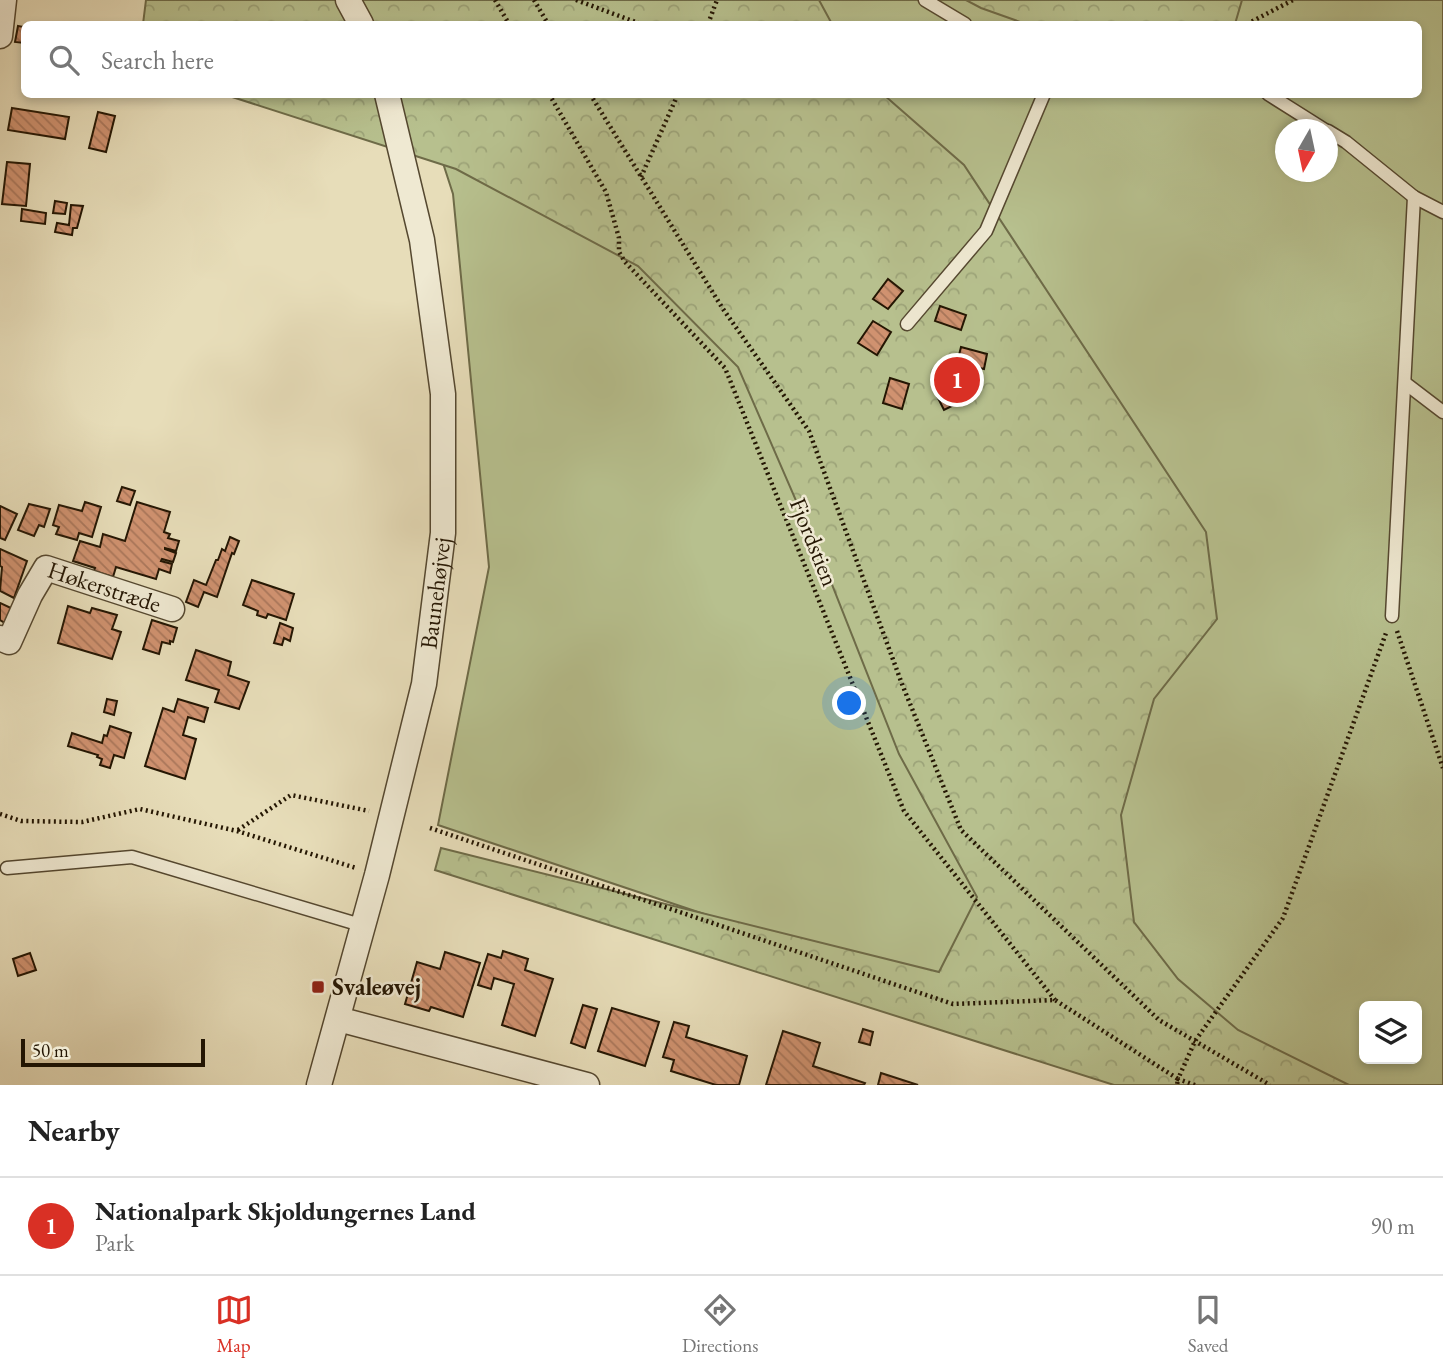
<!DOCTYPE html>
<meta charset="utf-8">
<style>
body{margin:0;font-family:"EB Garamond",serif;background:#f2f2f2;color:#222}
.controls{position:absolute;right:21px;bottom:21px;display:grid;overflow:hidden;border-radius:10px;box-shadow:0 4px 10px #0003}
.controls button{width:63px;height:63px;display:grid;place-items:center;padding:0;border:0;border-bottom:2px solid #e0e0e0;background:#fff;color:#222;font:35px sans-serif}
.compass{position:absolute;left:1275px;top:119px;width:63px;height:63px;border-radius:50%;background:#fff;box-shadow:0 4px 10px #0003;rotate:189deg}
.scale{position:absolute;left:21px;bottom:18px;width:184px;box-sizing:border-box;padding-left:7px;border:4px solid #241603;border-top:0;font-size:19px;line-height:24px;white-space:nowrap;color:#241603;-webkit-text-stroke:5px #efe9d2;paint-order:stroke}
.you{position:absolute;left:850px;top:704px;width:24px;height:24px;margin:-18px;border:5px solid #fff;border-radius:50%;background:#1a73e8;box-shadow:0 0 0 10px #1a73e833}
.badge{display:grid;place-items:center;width:46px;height:46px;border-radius:50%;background:#d93025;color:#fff;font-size:23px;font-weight:700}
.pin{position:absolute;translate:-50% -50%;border:4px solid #fff;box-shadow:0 2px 7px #0006}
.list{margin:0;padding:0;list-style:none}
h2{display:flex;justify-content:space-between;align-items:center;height:91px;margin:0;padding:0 28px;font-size:30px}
h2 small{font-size:23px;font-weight:400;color:#767676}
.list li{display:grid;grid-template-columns:46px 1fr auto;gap:21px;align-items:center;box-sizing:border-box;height:98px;padding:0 28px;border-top:2px solid #e0e0e0}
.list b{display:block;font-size:26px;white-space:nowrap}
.list p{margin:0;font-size:23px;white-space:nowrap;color:#767676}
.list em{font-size:23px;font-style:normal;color:#767676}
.icon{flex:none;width:38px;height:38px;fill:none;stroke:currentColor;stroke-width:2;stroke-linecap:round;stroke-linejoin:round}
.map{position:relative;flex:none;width:1443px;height:1085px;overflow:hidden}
.search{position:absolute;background:#fff;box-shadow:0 4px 10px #0003;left:21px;right:21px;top:21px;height:77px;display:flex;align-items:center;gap:18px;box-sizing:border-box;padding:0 24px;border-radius:10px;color:#767676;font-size:26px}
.sheet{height:189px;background:#fff}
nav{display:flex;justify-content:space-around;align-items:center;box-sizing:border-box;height:98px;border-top:2px solid #e0e0e0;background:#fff;font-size:19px;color:#767676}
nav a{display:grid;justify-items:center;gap:4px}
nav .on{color:#d93025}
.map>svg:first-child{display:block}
.green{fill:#b7c08e;stroke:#6e6b48;stroke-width:2;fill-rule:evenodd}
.forest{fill:url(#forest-crowns);stroke:#6e6b48;stroke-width:2}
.building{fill:url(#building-back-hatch);stroke:#241603;stroke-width:2}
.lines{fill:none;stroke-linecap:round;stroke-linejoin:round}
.service-casing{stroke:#554830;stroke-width:15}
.minor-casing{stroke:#554830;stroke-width:27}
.path{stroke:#241603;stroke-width:4.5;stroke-dasharray:2 3.5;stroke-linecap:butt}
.service{stroke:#efe9d2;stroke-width:12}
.minor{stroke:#efe9d2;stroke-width:24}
.poi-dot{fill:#8f2418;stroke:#efe9d2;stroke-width:2.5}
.labels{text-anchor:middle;stroke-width:5;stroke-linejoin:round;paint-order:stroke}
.street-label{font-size:24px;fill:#241603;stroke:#efe9d2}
.poi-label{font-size:24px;font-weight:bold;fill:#241603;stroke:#efe9d2;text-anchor:start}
</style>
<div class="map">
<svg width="1443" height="1085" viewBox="0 0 1443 1085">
<defs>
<pattern id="forest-crowns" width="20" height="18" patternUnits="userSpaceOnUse" patternTransform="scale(1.75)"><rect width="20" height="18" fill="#b7c08e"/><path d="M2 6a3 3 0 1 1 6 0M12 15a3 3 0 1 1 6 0" fill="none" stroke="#9da479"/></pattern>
<pattern id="building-back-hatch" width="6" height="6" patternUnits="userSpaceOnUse" patternTransform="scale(1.75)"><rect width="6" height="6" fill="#d09270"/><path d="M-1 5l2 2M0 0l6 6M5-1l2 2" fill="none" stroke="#a9765a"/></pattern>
</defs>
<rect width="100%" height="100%" fill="#e7ddb9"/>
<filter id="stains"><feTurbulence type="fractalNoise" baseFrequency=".00286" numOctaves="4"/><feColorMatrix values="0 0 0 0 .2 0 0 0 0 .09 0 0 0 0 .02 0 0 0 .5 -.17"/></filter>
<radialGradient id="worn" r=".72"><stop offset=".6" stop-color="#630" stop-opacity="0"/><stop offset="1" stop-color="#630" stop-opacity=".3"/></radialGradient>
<path class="green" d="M391,0H1443V1085H1215L438,825L489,567L453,194L421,95L1418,94V24H399ZM1286,130H1328V172H1286ZM1364,1006H1417V1059H1364Z"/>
<g class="forest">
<path d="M146,0H819L832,24H143Z"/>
<path d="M966,0H1242L1235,24H1026L981,8Z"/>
<path d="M226,95H884L964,165L1206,532L1217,619L1154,699L1121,815L1134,922L1178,979L1238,1030L1349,1085H1114L435,870L441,848L939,972L977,897L899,754L827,572L738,367L638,266L456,169Z"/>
</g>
<g class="building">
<path d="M18,26L24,27V43L15,42Z"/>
<path d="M12,108L69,117L65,139L8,130Z"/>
<path d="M98,112L115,116L106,152L89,148Z"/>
<path d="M7,162L30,164L26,206L2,204Z"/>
<path d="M55,201L67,203L65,214L53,213Z"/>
<path d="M71,205L83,206L77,228H73L72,235L55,232L57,223L69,225Z"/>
<path d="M22,209L46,213L45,224L21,221Z"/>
<path d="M888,279L903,291L888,309L873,299Z"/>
<path d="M940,306L966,315L961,330L935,321Z"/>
<path d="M873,321L891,332L877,355L858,343Z"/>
<path d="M961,347L987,354L984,369L957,363Z"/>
<path d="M890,378L909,384L902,409L883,403Z"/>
<path d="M963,383L970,397L944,410L937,396Z"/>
<path d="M122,487L135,491L130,505L117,501Z"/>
<path d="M85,502L101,507L92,537L79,533L77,540L56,534L59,527L53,525L59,505L82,511Z"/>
<path d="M137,502L170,512L164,532L170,534L168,538L179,541L176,551L165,548V549L176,553L173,562L162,559L161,561L172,564L170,573L159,569L156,579L116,567L113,577L94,571L95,568L73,561L80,541L100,547L103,534L125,541Z"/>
<path d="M29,504L50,509L44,527L39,525L34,536L18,530Z"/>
<path d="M0,506L17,514L5,540L0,538Z"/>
<path d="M230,537L239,541L234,554L232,553L217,597L204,592L198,607L186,602L194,580L206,585L216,560H218L222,549L225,551Z"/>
<path d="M0,549L27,561L14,598L0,591L2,567L0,566Z"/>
<path d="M252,580L294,594L286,620L268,614L266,618L257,615L258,611L243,605Z"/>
<path d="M0,603L11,608L5,623L0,620Z"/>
<path d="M68,606L90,613L92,608L117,615L112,629L121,632L112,659L58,643Z"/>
<path d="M152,620L177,628L173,642L170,641V644L162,642L159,654L143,649Z"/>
<path d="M280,623L293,628L290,641L284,638L282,645L274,643Z"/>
<path d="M196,650L231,662L228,675L249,682L239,709L215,702L219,690L186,680Z"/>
<path d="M107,699L117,701L114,715L104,712Z"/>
<path d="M178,699L208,708L204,722L188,717L183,735L196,739L185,779L145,766L163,708L174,712Z"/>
<path d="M110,726L131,733L124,758L114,755L110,768L100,765L102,759L97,757L98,755L68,746L72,733L102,743L104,735L107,736Z"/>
<path d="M503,951L528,959L525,970L553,979L535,1036L502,1025L514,984L494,978L491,989L478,985L488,954L501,958Z"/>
<path d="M445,952L480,963L463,1017L431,1007L429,1011L405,1004L417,962L440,969Z"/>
<path d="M30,953L36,970L18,976L13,959Z"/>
<path d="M583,1005L597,1009L585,1048L571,1043Z"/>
<path d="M612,1008L659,1022L645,1066L598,1051Z"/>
<path d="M674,1022L689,1026L686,1037L747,1056L739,1085H716L671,1071L674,1060L663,1057Z"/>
<path d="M863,1029L873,1032L870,1045L859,1042Z"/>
<path d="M783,1031L820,1043L813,1066L865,1083L864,1085H766Z"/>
<path d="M881,1073L918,1085H878Z"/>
</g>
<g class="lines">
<defs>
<g id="service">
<path d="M925,0L965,24"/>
<path d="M1268,94L1325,130"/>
<path d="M1328,131L1346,142L1414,197L1443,212"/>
<path d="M907,324L986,231L1044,94"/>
<path d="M1405,383L1443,412"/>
<path d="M1392,616L1414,197"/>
<path d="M7,868L132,857L364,926"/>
</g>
<g id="minor">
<path d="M348,0L361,24"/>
<path d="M0,36L4,0"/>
<path id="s1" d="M0,638L9,642L30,595L46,568L172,609"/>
<path d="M338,1019L587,1085"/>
<path id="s2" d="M319,1085L377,875L424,684L443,533V394L422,240L387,94"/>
</g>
</defs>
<use href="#service" class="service-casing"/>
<use href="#minor" class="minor-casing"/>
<g class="path">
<path d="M495,0L509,24"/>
<path d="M534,0L548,24"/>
<path d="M576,0L641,24"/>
<path d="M708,24L717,0"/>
<path d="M1247,24L1293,0"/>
<path d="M549,94L606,192L619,238V252L625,262L725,368L904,811L1055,1000"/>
<path d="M590,94L723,309L809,431L902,684L961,830L1159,1020L1270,1085"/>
<path d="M641,177L678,94"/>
<path d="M1397,631L1443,768"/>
<path d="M0,814L21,821L82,822L140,809L237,831L356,868"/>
<path d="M430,828L953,1004L1055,1000L1178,1079L1177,1085"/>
<path d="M238,830L291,795L369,811"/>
<path d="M1195,1085L1178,1079L1195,1041L1283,918L1386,633"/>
</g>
<use href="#service" class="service"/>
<use href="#minor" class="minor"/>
</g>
<rect class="poi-dot" x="311" y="980" width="14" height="14" rx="3.5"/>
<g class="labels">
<g class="street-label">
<text transform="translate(814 542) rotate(68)" y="8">Fjordstien</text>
<text dy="8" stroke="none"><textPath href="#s1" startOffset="154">Høkerstræde</textPath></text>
<text dy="8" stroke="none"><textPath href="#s2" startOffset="506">Baunehøjvej</textPath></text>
</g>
<g class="poi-label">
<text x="332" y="995">Svaleøvej</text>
</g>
</g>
<rect width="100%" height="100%" filter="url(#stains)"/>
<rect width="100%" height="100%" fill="url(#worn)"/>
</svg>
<div class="controls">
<button><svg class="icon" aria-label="layers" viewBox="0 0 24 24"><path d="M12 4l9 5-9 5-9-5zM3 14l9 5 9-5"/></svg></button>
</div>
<svg class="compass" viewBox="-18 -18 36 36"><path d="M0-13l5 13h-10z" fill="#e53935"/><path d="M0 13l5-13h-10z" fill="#767676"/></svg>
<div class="scale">50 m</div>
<div class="you"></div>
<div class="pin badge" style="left:957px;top:380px">1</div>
<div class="search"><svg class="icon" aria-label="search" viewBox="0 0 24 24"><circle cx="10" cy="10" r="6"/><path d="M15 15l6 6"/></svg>Search here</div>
</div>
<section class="sheet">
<h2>Nearby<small></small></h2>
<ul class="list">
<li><span class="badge">1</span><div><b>Nationalpark Skjoldungernes Land</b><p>Park</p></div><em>90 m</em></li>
</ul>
</section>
<nav>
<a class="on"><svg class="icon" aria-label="map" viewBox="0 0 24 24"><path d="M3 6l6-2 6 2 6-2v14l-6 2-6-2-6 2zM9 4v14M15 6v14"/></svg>Map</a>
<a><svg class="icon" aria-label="directions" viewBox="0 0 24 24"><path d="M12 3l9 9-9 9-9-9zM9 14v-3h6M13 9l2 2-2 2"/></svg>Directions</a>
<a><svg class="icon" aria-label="saved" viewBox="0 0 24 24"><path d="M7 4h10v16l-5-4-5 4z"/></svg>Saved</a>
</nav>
